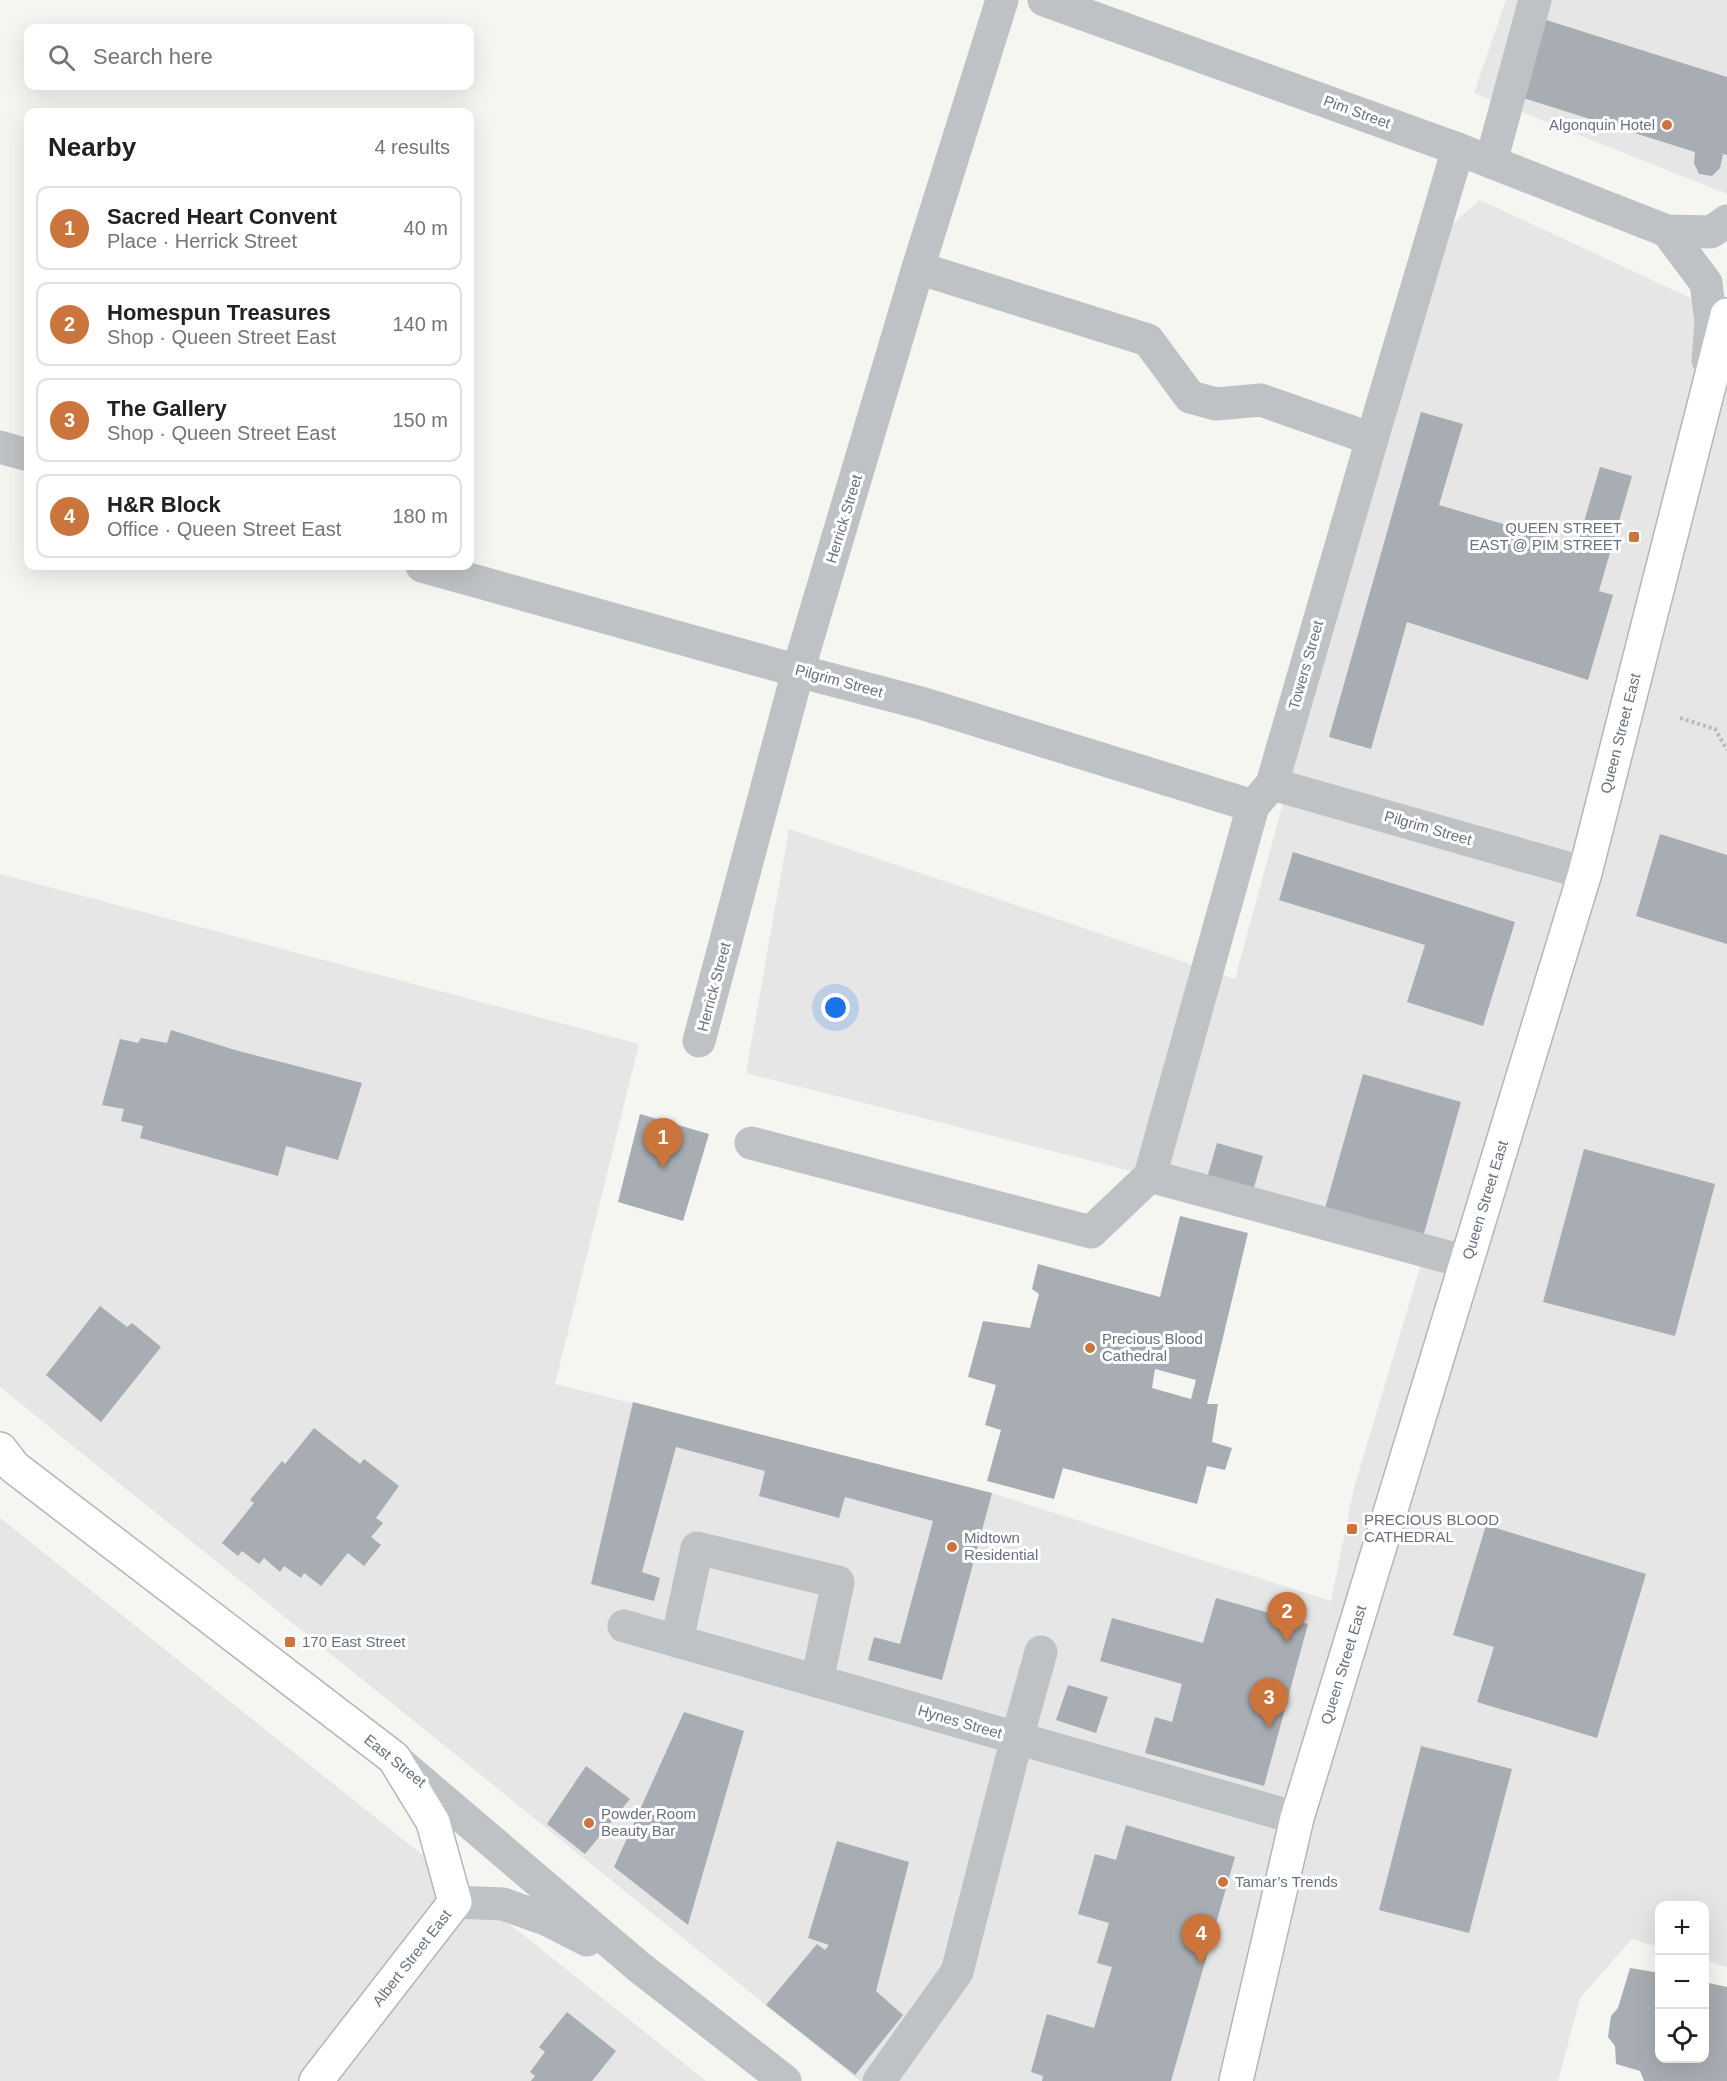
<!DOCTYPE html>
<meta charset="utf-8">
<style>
body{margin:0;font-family:Arial,sans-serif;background:#f2f2f2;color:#202124}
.controls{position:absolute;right:18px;bottom:18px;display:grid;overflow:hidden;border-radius:12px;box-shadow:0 6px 24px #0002}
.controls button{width:54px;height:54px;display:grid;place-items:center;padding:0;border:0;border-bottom:2px solid #e0e0e0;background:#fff;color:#202124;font:30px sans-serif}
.you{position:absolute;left:836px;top:1008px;width:21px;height:21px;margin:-15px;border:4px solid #fff;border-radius:50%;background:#1a73e8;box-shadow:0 0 0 9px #1a73e833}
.badge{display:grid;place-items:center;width:39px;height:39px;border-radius:50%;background:#cb743c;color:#fff;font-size:20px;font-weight:700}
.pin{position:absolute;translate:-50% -50px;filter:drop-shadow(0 2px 3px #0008)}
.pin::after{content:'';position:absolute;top:32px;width:21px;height:18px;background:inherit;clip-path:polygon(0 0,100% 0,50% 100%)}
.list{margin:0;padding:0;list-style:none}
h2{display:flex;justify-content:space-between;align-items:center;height:78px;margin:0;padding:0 24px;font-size:26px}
h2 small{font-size:20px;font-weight:400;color:#757577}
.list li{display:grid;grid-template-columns:39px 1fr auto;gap:18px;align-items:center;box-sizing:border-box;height:84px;margin:0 12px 12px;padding:0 12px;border:2px solid #e0e0e0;border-radius:12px}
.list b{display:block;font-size:22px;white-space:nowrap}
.list p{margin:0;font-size:20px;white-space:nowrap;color:#757577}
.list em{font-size:20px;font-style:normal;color:#757577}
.icon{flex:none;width:33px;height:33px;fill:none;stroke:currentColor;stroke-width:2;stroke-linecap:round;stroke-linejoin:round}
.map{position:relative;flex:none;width:1727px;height:2081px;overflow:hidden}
.search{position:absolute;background:#fff;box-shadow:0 6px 24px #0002;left:24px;top:24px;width:450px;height:66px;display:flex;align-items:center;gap:15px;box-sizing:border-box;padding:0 21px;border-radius:12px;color:#757577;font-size:22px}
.panel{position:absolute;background:#fff;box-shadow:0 6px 24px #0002;left:24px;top:108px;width:450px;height:462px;border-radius:12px}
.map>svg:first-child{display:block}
.built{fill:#e5e6e5}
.building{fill:#a8adb3;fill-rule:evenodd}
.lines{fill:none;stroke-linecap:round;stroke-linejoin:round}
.major-casing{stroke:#b3b5b9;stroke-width:36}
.path{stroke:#b9bbbd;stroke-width:4;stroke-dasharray:3 3;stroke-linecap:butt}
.minor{stroke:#bfc2c5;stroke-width:33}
.major{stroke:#fff;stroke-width:33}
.poi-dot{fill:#cb743c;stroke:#fff;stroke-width:2}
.labels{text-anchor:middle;stroke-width:6;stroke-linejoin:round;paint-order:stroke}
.street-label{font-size:15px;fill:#68717f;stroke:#fff}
.poi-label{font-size:15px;fill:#68717f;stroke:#fff;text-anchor:start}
</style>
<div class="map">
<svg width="1727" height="2081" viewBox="0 0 1727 2081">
<rect width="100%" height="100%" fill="#f5f5f2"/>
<g class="built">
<path d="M1506,0H1727V194L1474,93Z"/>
<path d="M1480,200L1727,315V1967L1705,1960L1704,1906H1660L1659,1947L1632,1939L1580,1998L1558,2081H860L0,1387V874L639,1044L555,1384L992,1493L1331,1601L1354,1488L1425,1251L1150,1176L746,1073L789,829L1235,979L1438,236Z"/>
<path d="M0,1518L706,2081H0Z"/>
</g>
<g class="building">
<path d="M1543,19L1727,77V155L1723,154L1720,168L1712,176L1699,174L1694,163L1695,152L1520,97Z"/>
<path d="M1421,412L1463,424L1439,505L1577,546L1600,467L1632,476L1599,591L1613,595L1588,680L1407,622L1371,749L1329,737Z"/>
<path d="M1660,834L1727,855V944L1636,916Z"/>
<path d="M1293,852L1515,922L1483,1026L1407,1002L1425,945L1279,900Z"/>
<path d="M171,1030L235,1050L362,1083L338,1160L286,1146L278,1176L140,1138L143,1126L121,1121L124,1109L102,1105L120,1039L138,1043L141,1038L167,1043Z"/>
<path d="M1363,1074L1461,1102L1423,1237L1325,1208Z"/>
<path d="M640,1114L709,1134L683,1221L618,1202Z"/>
<path d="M1217,1143L1263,1156L1251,1198L1205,1185Z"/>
<path d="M1584,1149L1715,1184L1675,1336L1543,1302Z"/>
<path d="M1180,1216L1248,1233L1207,1404H1218L1212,1442L1232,1448L1225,1470L1207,1466L1197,1504L1063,1468L1054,1499L987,1481L1001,1430L985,1425L996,1385L968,1377L983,1321L1030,1328L1039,1294L1032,1289L1038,1264L1160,1297ZM1155,1369L1196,1380L1191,1399L1152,1388Z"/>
<path d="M100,1306L127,1327L132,1323L161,1347L101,1422L46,1375Z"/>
<path d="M633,1402L992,1493L942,1680L868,1660L874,1637L900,1644L933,1521L845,1497L839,1518L759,1496L765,1471L676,1447L642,1572L660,1578L654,1601L591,1584Z"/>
<path d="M314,1428L360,1464L364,1459L399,1486L376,1518L383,1523L371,1537L381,1545L364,1566L348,1553L321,1586L304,1573L301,1578L284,1566L280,1572L264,1558L259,1564L242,1551L238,1556L222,1543L254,1503L250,1500L282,1461L285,1464Z"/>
<path d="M1486,1525L1646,1574L1597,1738L1477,1702L1494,1647L1453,1635Z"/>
<path d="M1216,1598L1308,1624L1264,1786L1145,1753L1155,1717L1172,1722L1182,1684L1100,1661L1112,1618L1203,1643Z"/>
<path d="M1068,1685L1108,1697L1096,1733L1056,1720Z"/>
<path d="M684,1712L744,1731L688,1925L614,1867Z"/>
<path d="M1421,1746L1512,1769L1469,1933L1379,1910Z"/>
<path d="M586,1766L630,1799L585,1854L547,1824Z"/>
<path d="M1126,1825L1235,1857L1171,2081H1042L1043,2076L1031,2072L1047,2014L1094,2028L1112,1967L1097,1963L1109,1923L1078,1914L1095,1854L1116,1860Z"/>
<path d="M837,1841L909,1862L876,1991L903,2015L855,2075L766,2005L817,1944L825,1950L829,1945L808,1938Z"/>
<path d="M1630,1968L1660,1973V2058H1704V1977L1709,1983L1727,1987V2081H1644L1640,2071L1616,2064L1615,2046L1608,2037L1611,2016L1618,2008Z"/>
<path d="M567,2012L616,2051L592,2081H531L535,2076L530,2072L545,2052L539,2047Z"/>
</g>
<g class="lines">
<defs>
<g id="major">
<path d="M0,1449L14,1467L394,1758L433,1822L455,1902L316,2081"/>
<path id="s1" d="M1236,2081L1297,1818L1585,873L1727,315"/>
</g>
</defs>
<use href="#major" class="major-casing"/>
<path class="path" d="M1680,718L1715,729L1727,750"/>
<g class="minor">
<path d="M1044,0L1458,149L1667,231L1711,232L1727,221"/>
<path d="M1491,162L1535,0"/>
<path d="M1667,231L1706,283L1711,322L1708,360"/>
<path d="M918,268L1148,340L1190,397L1216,404L1261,400L1372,439"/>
<path d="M0,447L28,455"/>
<path d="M422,566L798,671L921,703L1253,806"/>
<path d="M1272,784L1585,873"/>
<path d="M699,1041L798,671L918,268L1002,0"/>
<path d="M751,1143L1091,1232L1150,1176"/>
<path d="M1150,1176L1253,806L1272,784L1372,439L1458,149"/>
<path d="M1150,1176L1466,1262"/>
<path d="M624,1626L1297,1818"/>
<path d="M677,1641L697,1548L838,1582L817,1681"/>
<path d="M402,1765L639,1967L785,2081"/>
<path d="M455,1902L503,1904L548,1920L587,1940"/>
<path d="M879,2081L957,1972L1017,1738L1041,1652"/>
</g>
<use href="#major" class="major"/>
</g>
<g class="poi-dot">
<circle cx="1667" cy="125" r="6"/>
<rect x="1628" y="531" width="12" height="12" rx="3"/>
<circle cx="1090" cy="1348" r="6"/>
<rect x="1346" y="1523" width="12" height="12" rx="3"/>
<circle cx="952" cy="1547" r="6"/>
<rect x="284" y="1636" width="12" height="12" rx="3"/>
<circle cx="589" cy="1823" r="6"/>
<circle cx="1223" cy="1882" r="6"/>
</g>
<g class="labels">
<g class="street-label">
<text transform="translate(1357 112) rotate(20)" y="5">Pim Street</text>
<text transform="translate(844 519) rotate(-73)" y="5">Herrick Street</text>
<text transform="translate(1306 665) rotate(-74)" y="5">Towers Street</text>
<text transform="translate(839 681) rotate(15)" y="5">Pilgrim Street</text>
<text dy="5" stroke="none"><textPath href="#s1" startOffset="1402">Queen Street East</textPath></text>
<text transform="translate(1428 828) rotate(16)" y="5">Pilgrim Street</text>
<text transform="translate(714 987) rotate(-75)" y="5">Herrick Street</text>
<text dy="5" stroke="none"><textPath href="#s1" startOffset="916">Queen Street East</textPath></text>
<text dy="5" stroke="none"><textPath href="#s1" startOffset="430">Queen Street East</textPath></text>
<text transform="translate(960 1722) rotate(16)" y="5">Hynes Street</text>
<text transform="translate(395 1761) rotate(39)" y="5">East Street</text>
<text transform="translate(412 1958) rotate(-52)" y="5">Albert Street East</text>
</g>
<g class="poi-label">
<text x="1655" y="130" text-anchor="end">Algonquin Hotel</text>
<text x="1622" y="533" text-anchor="end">QUEEN STREET<tspan x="1622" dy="17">EAST @ PIM STREET</tspan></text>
<text x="1102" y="1344">Precious Blood<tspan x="1102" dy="17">Cathedral</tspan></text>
<text x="1364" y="1525">PRECIOUS BLOOD<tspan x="1364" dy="17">CATHEDRAL</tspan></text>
<text x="964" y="1543">Midtown<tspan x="964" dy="17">Residential</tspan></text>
<text x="302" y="1647">170 East Street</text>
<text x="601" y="1819">Powder Room<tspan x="601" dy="17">Beauty Bar</tspan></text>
<text x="1235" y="1887">Tamar’s Trends</text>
</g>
</g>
</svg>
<div class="controls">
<button>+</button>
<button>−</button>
<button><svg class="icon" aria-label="locate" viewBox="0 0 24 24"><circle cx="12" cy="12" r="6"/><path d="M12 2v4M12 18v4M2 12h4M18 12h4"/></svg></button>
</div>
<div class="you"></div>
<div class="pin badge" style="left:663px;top:1168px">1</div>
<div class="pin badge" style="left:1287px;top:1642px">2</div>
<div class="pin badge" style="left:1269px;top:1728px">3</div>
<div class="pin badge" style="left:1201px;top:1964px">4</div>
<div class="search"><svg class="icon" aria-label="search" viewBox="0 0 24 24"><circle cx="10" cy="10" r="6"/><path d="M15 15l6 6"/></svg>Search here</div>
<section class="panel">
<h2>Nearby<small>4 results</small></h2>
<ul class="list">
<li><span class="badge">1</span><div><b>Sacred Heart Convent</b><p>Place · Herrick Street</p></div><em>40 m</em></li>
<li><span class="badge">2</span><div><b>Homespun Treasures</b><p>Shop · Queen Street East</p></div><em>140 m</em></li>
<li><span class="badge">3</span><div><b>The Gallery</b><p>Shop · Queen Street East</p></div><em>150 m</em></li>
<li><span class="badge">4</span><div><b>H&amp;R Block</b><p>Office · Queen Street East</p></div><em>180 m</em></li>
</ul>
</section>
</div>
